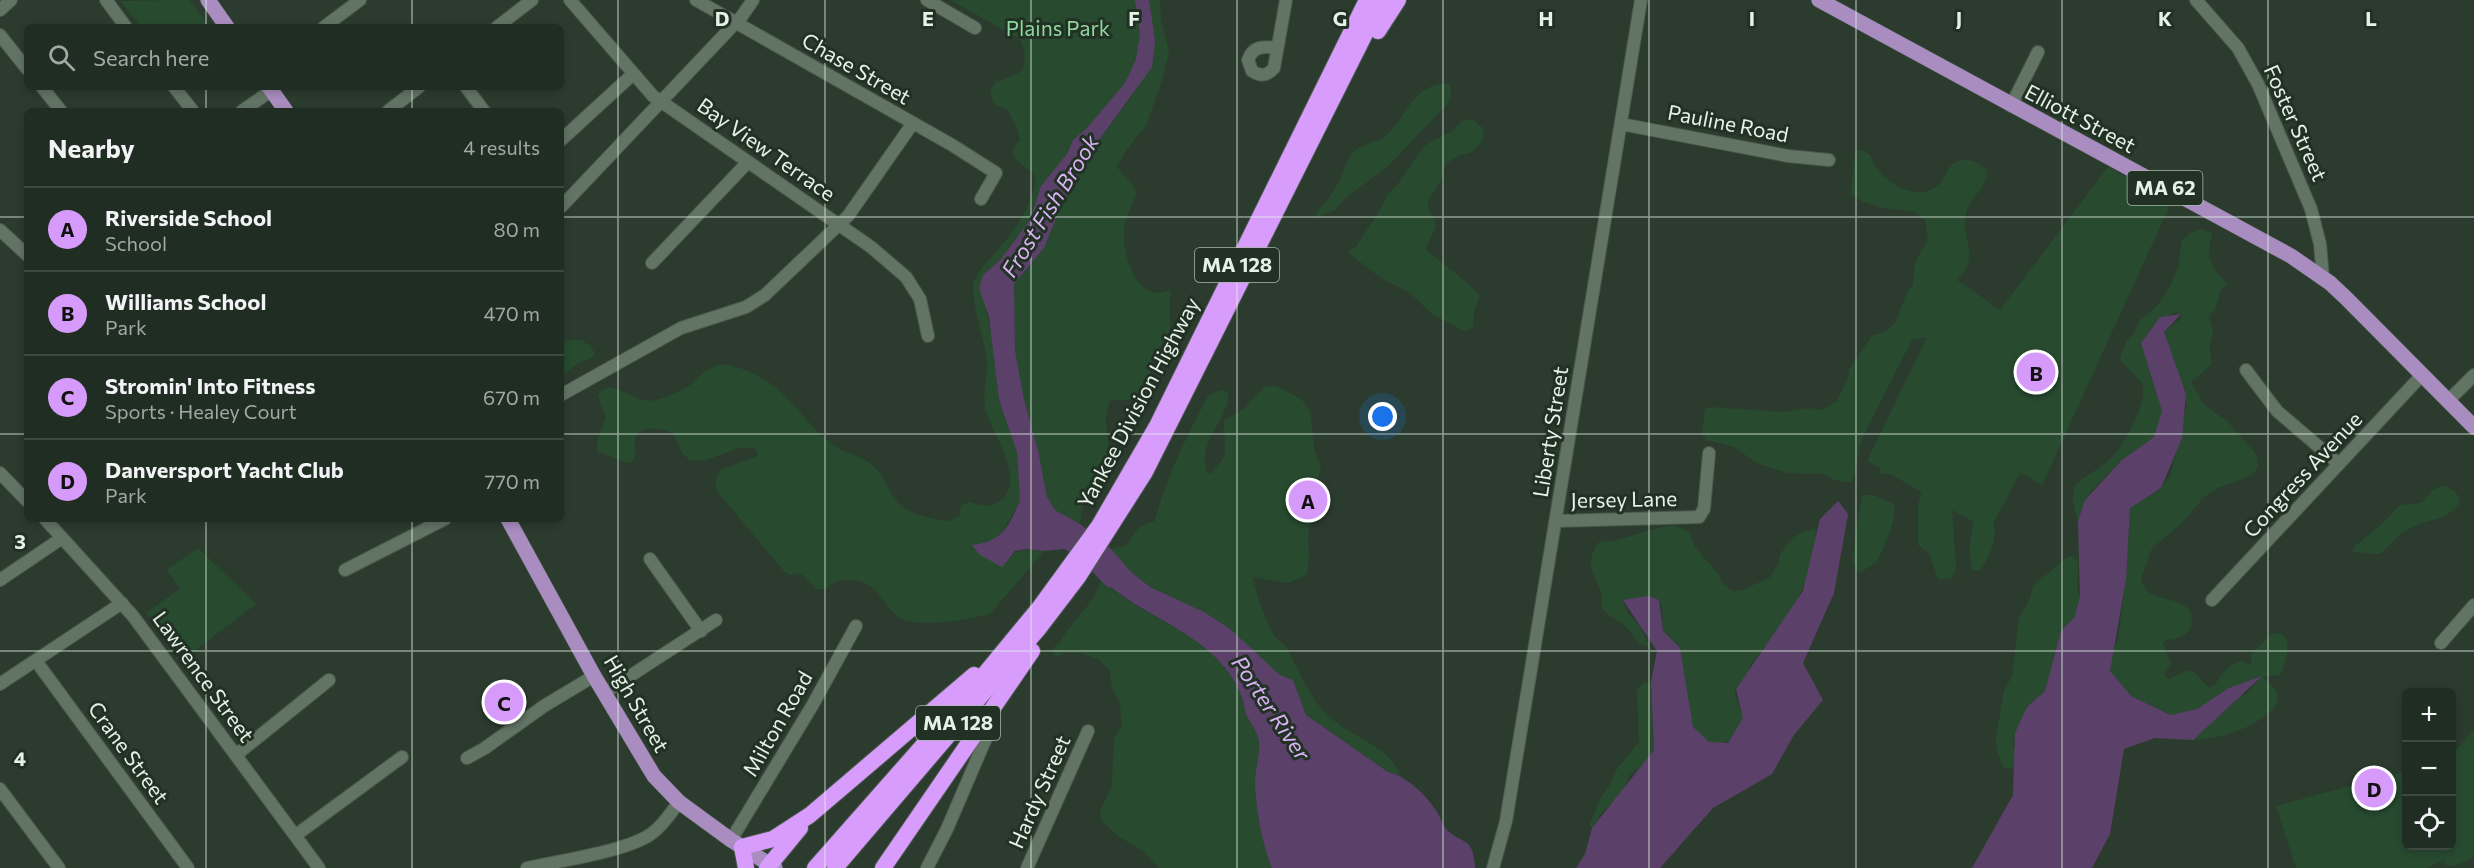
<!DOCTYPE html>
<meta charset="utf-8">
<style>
body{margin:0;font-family:Commissioner,sans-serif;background:#2d392f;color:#f1f3f6}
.controls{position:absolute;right:18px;bottom:18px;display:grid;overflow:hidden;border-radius:9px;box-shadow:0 3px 9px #0003}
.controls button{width:54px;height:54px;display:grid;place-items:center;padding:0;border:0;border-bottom:2px solid #3d4940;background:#202d22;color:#f1f3f6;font:30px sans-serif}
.you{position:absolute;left:1383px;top:417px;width:21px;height:21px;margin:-15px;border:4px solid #fff;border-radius:50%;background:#1a73e8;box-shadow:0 0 0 9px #1a73e833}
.badge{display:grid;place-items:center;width:39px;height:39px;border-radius:50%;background:#d69bfa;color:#111;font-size:20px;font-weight:700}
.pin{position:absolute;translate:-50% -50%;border:3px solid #fff;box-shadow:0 2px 6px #0006}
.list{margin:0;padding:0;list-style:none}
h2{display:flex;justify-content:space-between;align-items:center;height:78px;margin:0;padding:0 24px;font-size:26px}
h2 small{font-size:20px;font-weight:400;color:#a2a8a5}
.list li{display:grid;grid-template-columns:39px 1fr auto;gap:18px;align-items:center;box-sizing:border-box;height:84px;padding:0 24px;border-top:2px solid #3d4940}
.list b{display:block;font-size:22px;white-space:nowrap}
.list p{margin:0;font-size:20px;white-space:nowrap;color:#a2a8a5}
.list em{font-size:20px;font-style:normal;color:#a2a8a5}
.icon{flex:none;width:33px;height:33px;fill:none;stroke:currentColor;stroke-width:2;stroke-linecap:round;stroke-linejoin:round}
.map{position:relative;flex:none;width:2474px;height:868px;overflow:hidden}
.search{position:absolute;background:#202d22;box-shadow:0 3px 9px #0003;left:24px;top:24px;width:540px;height:66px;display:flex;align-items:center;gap:15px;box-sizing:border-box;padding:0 21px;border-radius:9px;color:#a2a8a5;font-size:22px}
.panel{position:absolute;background:#202d22;box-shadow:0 3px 9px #0003;left:24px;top:108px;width:540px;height:414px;border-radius:9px}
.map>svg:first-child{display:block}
.green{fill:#284b30}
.water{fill:#5b416a}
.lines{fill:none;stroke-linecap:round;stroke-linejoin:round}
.minor-casing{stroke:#4a594d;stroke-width:14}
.major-casing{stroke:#4a594d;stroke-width:16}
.highway-casing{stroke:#4a594d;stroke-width:18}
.minor{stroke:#627565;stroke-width:12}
.major{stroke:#a98dc0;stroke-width:15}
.highway{stroke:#d89dfc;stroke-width:16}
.grid{fill:none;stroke:#e6f1e8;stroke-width:1.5;stroke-opacity:0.55}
.labels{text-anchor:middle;stroke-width:6;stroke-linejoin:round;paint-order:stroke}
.shield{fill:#213224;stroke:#abb8ad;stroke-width:1.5}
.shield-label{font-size:20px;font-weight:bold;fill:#e6f1e8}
.park-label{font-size:21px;fill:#91d69f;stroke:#213224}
.street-label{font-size:21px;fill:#e6f1e8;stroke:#213224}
.water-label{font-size:22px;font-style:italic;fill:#dcb2f6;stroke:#213224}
.grid-label{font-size:20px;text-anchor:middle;font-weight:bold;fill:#e6f1e8;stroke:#213224;stroke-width:6;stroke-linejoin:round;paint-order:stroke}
</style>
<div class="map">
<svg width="2474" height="868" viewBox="0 0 2474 868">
<rect width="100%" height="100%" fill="#2b3c2e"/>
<g class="green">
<path d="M189,0L210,27H141L120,1Z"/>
<path d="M951,0H1135L1140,35L1136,59L1125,83L1086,129L1073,140L1067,154L1041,186L1030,220L1001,259L983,275L985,303L993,344L999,400L1017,452L1020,501L1002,533L989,542L973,545L1005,562C1017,549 1026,549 1044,551L990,614C965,620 933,626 908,621C893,618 887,603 878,593C866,578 838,574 826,589H817L801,573L790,575L783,570L716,490V480L720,470L757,456L758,453L755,448H739L706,460H690L682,453L673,433C661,429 638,423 635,440C633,449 638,454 631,463C617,462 611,454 597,452L598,438L606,417L598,396L600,392L608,387C626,389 636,404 656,400C666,398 685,390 693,383C702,374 713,362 728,365C783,377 793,413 832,444C844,454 860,454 872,465C882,473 886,485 892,495C904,515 928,517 948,522L959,516L961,506L970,502C979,506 988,507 997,503C1031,484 990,432 985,407C983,393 987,380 987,366C986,340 974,315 973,289C972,275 988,262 997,251C1013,232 1037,201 1035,175C1024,165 1002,155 1020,140L1018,130L1007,109L995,105L990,93L995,82C1024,72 1030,72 1021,40Z"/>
<path d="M1149,0H1160L1161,20L1169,52L1163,77L1146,126L1127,149L1117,167L1137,191C1133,202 1128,212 1125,222C1120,243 1130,283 1151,292C1158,294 1164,292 1170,290V330L1152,361L1147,394L1128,400H1111C1100,419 1111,440 1108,461C1106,476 1091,482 1085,496C1082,503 1082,515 1080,524L1055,510L1047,497L1038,450L1024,400L1015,350L1014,284L1044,248L1061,206L1091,151L1134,93L1151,11Z"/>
<path d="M1449,83L1451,94L1448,103L1389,165L1343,200L1335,210L1316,218V213C1323,205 1331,197 1336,187C1343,177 1344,164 1352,154C1361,142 1378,144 1388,134C1410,112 1412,85 1449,83Z"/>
<path d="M1471,119L1483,128V140L1472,152L1457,156L1446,164L1440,183L1428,200L1429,211L1434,218L1436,227L1425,249L1471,286L1479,296L1473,317V326L1469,330L1464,331L1432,314L1409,292L1381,278L1350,254L1349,250L1355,248L1382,207L1387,195L1398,184L1422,149L1432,141L1454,130L1461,121Z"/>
<path d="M1861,150L1870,155C1872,159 1873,164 1876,168C1888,184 1917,202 1937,186C1944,181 1945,174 1950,167C1961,155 1977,160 1987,171C1987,189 1970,196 1966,213C1960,239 1982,256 1957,280L2000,310L2108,167L2171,203L2042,485L2020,472L1993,524C1999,536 1988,562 1979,571L1972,570C1969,552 1969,539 1974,522L1952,510L1956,568L1952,578L1938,579L1929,553L1918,545V505L1922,492L1890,474L1880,473V468L1867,461L1927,337L1912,340L1868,426L1860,446L1854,477L1851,483L1834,480L1825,474L1787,473L1757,463L1734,447L1706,440L1702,433L1705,409L1710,407L1784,412L1808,408L1823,410L1837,401L1850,373L1848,371L1872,336L1887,331L1895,323L1907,293L1913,285L1915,263L1928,239L1925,220L1913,211L1884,208L1863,202L1851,194L1855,151Z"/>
<path d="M2201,229L2211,232L2212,237C2203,258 2214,268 2227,284L2220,292L2216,308L2209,316L2213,332L2209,348L2212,364L2191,382L2204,405L2227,421L2256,454L2258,465L2256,470L2248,477L2217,488L2203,498L2182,523L2152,548L2141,579C2146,606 2179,592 2191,613C2195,632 2183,639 2166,640L2163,644L2171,664L2164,672L2165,677L2169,679L2189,670C2199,673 2201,682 2209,687L2215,685C2222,673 2227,666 2241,661L2251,665L2252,654L2272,634C2296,627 2286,664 2280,675L2263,677C2268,682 2276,688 2277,695C2280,704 2273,709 2267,714C2245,732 2221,737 2193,740C2200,731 2207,722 2217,715C2226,708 2232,708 2238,697L2248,693L2261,676L2229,688L2197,709L2170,715L2131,696L2118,685L2110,671L2112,654L2118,639L2126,579L2130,507L2142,496L2158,492L2171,474L2187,405L2185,389L2178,374L2164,332L2181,319V314L2176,312L2156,321L2141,343L2162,411L2154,437L2122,460L2091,491L2085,500L2078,521C2063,476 2084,483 2109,460C2122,449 2147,404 2143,387C2140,376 2125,369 2120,358L2126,342L2136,330L2140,320L2157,306L2169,288L2178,268L2182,240L2190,233Z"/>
<path d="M581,340L589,345L595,353L591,358L578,363L561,377V341Z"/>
<path d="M1271,386H1276L1302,400L1310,411L1314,449L1321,466L1314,494L1312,517L1308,535L1309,561L1306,575L1288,583L1253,577C1254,589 1268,629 1276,638C1279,641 1283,643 1286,647C1303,676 1309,702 1337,723C1359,740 1390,748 1400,775L1388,772L1306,715L1293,680L1280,675L1204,612L1150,587L1131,572L1111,549L1128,545C1133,532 1142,523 1155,521C1166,477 1187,436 1208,396L1214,392L1224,390L1228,393C1228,424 1197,438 1207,472L1211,474L1225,455L1224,421L1244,409L1263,388Z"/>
<path d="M2442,486C2451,487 2459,493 2460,502C2445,523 2430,517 2410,528C2399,533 2389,546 2380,554L2353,552L2355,546L2381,525L2400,505L2422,503L2432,491Z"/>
<path d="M1863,495H1873L1894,504C1897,517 1885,547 1878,559C1874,565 1865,569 1859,573C1858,571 1855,568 1854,565C1851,559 1860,500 1863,495Z"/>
<path d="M1674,526L1682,528L1690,534L1695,547L1718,574L1723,584L1733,591H1740L1769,578L1778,565L1781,553L1788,543L1799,534L1815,528C1823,575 1781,625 1753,661C1749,666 1749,672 1746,677C1743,682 1735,686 1735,692C1735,695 1742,713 1744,718C1736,733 1735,744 1716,743C1711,742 1703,742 1699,737C1684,723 1684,669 1680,648L1663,631L1662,607L1659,600L1648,596L1623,601L1628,614L1640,626L1650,647C1636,645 1636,638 1627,628C1620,620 1607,617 1602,607C1600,602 1603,594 1600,589C1592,570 1585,562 1599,542C1626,542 1647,527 1674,526Z"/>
<path d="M198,548L256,604L182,660L146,613L180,589L167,570Z"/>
<path d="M2072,556L2078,561L2077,587L2080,597L2074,618L2061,631L2045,691L2027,707L2020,727L2015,733L2013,744L2017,764L2013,768H2004L1997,751L1996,738L2004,691L2012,676L2019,617L2029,601L2034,585L2067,557Z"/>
<path d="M1101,581C1106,586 1110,587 1115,591C1151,619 1193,630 1223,666C1230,675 1238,686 1242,697C1245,704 1244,711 1248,719C1252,727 1259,733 1259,743C1260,754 1256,767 1255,779C1255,805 1262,844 1272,868H1159L1143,851L1118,836L1101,820L1100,812L1112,785L1114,739L1122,726L1120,703L1112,687L1109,669L1099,659L1080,653H1063L1057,657L1051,651C1054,646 1058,645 1061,640C1072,623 1096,600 1101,581Z"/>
<path d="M1651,682L1654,751L1640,767L1629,776L1624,790L1600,815L1592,828L1590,824L1600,799L1610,785L1617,769L1639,742L1637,691L1643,683Z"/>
<path d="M2474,730L2473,858L2454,866L2445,865L2444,860L2427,868H2296L2276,806L2406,771V846H2452V754Z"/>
</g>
<g class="water">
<path d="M1135,0H1149L1155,41L1152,67L1091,151L1061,206L1044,248L1014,284L1015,350L1024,400L1038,450L1047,497L1055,510L1080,524L1111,549L1131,572L1150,587L1204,612L1230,629L1280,675L1293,680L1306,715L1388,772C1406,776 1425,794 1435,809C1439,814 1441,821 1444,826C1458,846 1474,833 1475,868H1272C1262,844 1255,805 1255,779C1256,767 1260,754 1259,743C1259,732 1250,724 1246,714C1244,708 1244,702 1242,697C1219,638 1156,623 1112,588L1106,586L1079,557L1064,549L1044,551L1027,549L1015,551L1002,567L980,555L972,545L988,542L1001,534L1009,524L1020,501L1017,452L999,400L989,317L979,288L983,275L1001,259L1030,220L1041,186L1067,154L1073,140L1086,129L1125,83L1136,59L1140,35Z"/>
<path d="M2181,314L2164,332L2186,394L2182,438L2161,488L2130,508L2126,579L2110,671L2131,696L2170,715L2197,709L2229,688L2262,676L2193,740L2155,738L2124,749L2110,834L2092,868H1972L2013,795L2015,733L2027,707L2045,691L2061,631L2074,618L2080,597L2078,521L2085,500L2122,460L2154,437L2162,411L2141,343L2160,317Z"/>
<path d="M1838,501L1848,514L1834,593L1803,663L1823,700L1794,735L1772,774L1713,808L1660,868H1576L1585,854L1592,828L1654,750L1651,682L1657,651L1623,600L1648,596L1659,600L1663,631L1680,648L1693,727L1709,742L1728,743L1743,718L1736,689L1803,591L1820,519Z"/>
</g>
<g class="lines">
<defs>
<g id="minor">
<path d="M106,0L126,27"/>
<path d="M570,0L653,96L871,247L906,277L920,299L928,336"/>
<path d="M696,0L952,145L996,173L981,199"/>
<path d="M927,0L975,28"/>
<path d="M2196,0L2238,48L2258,84L2311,209L2320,244L2323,278"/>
<path d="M0,10L11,0"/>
<path d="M324,27L360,0"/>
<path d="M497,27L532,0"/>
<path d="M0,35L27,69"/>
<path d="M1277,48C1263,46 1253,46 1248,60L1252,71C1261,77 1267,76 1274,68L1286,0"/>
<path d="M42,87L61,111"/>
<path d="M174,87L193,111"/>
<path d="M466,87L484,111"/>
<path d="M2011,106L2038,52"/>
<path d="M242,111L272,90"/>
<path d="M388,111L419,87"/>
<path d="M1621,124L1788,156L1829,160"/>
<path d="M561,140L632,75"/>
<path d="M561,207L742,16L753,0"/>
<path d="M0,230L27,255"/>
<path d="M652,263L748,162"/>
<path d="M2246,370L2277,411L2339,464"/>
<path d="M561,395L681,328L746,307L765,295L848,216L913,123"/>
<path d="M2448,401L2474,375"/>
<path d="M0,473L27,501"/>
<path d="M45,519L133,616L319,868"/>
<path d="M1556,521L1699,517L1704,509L1709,453"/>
<path d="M650,559L701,631"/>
<path d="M345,570L445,519"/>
<path d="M0,580L62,538"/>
<path d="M2212,600L2422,375"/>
<path d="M2441,643L2474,605"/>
<path d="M36,661L188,868"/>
<path d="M0,684L122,603"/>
<path d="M604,693L716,620"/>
<path d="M236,755L329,680"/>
<path d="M467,758L485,748L544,706L594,676"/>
<path d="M0,789L59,868"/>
<path d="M296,835L402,757"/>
<path d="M731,840L812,706L856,626"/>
<path d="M527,868C559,861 621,852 648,836C661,828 670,814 679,802"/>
<path d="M927,868L947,829L990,729"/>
<path d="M1027,868L1088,731"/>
<path d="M1493,868L1506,821L1641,0"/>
</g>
<g id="major">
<path d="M208,0L227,27"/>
<path d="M1819,0L2291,256L2330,283L2346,298L2474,427"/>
<path d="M269,87L286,111"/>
<path d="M508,519L594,676L654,776L679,802L731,840L775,868"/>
</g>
<g id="highway">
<path d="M1378,31L1398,0"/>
<path d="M973,705L1039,628L1078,577L1145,472L1382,0"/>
<path d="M746,868L742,847L773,839L810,815L974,675"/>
<path d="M767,868L800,828"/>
<path d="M815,868L965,698L1040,607L1099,526L1157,426L1367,0"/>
<path d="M835,868L951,732"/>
<path d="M883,868L1032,651"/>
</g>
</defs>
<use href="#minor" class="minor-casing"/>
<use href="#major" class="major-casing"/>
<use href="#highway" class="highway-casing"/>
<use href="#minor" class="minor"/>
<use href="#major" class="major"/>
<use href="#highway" class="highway"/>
</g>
<path class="grid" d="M206,0V27M412,0V27M618,0V868M825,0V868M1031,0V868M1237,0V868M1443,0V868M1649,0V868M1856,0V868M2062,0V868M2268,0V868M206,87V111M412,87V111M0,217H27M561,217H2474M0,434H27M561,434H2474M206,519V868M412,519V868M0,651H2474"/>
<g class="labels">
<g class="shield">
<rect x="2127.5" y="171" width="75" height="34" rx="4.5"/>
<rect x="1195" y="248" width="84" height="34" rx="4.5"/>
<rect x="916" y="706" width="84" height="34" rx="4.5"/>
</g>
<g class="shield-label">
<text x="2165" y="195">MA 62</text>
<text x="1237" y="272">MA 128</text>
<text x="958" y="730">MA 128</text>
</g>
<g class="park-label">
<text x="1058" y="36">Plains Park</text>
</g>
<g class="street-label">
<text transform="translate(856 69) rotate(30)" y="7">Chase Street</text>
<text transform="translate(2080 119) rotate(28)" y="7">Elliott Street</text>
<text transform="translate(2295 123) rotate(66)" y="7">Foster Street</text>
<text transform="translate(1728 124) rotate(11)" y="7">Pauline Road</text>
<text transform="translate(766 150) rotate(35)" y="7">Bay View Terrace</text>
<text transform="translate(1139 403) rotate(-62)" y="7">Yankee Division Highway</text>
<text transform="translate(1551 432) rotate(-81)" y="7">Liberty Street</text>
<text transform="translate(2303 475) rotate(-47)" y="7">Congress Avenue</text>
<text transform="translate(1624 500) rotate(-1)" y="7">Jersey Lane</text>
<text transform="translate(203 677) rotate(54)" y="7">Lawrence Street</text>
<text transform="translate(636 704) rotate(60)" y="7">High Street</text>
<text transform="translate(778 724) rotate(-60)" y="7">Milton Road</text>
<text transform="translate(128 753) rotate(54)" y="7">Crane Street</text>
<text transform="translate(1040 792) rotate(-66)" y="7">Hardy Street</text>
</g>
<g class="water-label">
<text transform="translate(1050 206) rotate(-58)" y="8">Frost Fish Brook</text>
<text transform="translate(1271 708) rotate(56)" y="8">Porter River</text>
</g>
</g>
<g class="grid-label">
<text x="722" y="26">D</text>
<text x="928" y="26">E</text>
<text x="1134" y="26">F</text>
<text x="1340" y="26">G</text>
<text x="1546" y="26">H</text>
<text x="1752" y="26">I</text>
<text x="1959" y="26">J</text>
<text x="2165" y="26">K</text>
<text x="2371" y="26">L</text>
<text x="20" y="549">3</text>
<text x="20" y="766">4</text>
</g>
</svg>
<div class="controls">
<button>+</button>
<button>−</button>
<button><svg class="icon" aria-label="locate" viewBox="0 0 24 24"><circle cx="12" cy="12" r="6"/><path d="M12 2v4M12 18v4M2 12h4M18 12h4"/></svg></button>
</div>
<div class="you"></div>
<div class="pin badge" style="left:1308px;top:500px">A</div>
<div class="pin badge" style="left:2036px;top:372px">B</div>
<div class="pin badge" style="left:504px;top:702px">C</div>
<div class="pin badge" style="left:2374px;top:788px">D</div>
<div class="search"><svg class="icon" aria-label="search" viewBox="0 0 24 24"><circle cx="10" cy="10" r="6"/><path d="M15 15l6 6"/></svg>Search here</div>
<section class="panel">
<h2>Nearby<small>4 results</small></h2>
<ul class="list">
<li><span class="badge">A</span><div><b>Riverside School</b><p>School</p></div><em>80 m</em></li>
<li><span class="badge">B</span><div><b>Williams School</b><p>Park</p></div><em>470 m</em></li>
<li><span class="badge">C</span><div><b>Stromin' Into Fitness</b><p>Sports · Healey Court</p></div><em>670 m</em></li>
<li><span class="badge">D</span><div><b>Danversport Yacht Club</b><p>Park</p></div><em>770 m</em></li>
</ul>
</section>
</div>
